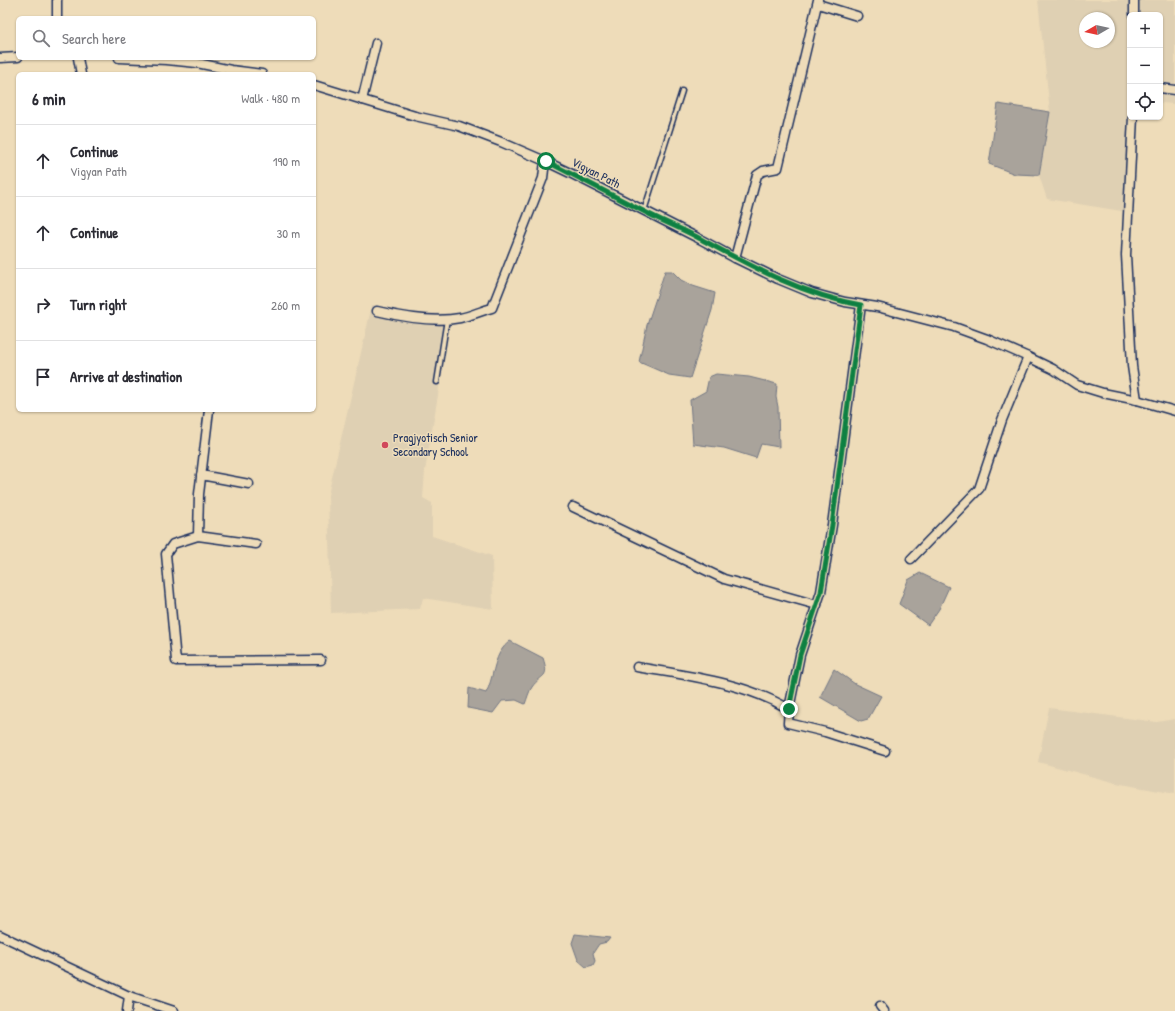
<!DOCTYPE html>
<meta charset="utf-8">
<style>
body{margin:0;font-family:"Patrick Hand",sans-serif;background:#f7f7f7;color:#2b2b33}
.controls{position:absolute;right:12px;top:12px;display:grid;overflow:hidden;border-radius:6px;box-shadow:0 1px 3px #0004}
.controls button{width:36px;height:36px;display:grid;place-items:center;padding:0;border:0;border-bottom:1px solid #e1e1e2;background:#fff;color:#2b2b33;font:20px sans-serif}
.compass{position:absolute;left:1079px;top:12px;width:36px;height:36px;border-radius:50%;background:#fff;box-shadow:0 1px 3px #0004;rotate:261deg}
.stop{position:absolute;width:12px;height:12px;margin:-9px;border:3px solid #0b8043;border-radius:50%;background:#fff}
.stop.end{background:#0b8043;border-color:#fff;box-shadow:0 1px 4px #0008}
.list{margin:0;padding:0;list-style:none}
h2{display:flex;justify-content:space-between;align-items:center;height:52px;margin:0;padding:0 16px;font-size:17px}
h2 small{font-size:13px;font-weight:400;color:#7c7c81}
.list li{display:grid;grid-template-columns:26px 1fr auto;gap:12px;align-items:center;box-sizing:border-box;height:72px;padding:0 16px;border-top:1px solid #e1e1e2}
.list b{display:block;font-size:15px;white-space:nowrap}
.list p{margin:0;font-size:13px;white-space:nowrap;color:#7c7c81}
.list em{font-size:13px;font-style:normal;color:#7c7c81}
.icon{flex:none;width:22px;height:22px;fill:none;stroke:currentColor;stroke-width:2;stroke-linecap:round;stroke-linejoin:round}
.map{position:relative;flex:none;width:1175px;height:1011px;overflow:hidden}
.search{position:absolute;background:#fff;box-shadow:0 1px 3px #0004;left:16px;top:16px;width:300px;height:44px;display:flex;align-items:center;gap:10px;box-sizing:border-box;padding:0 14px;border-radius:6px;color:#7c7c81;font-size:15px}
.panel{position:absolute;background:#fff;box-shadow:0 1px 3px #0004;left:16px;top:72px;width:300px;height:340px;border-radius:6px}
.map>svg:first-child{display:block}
.built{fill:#dfd0b3;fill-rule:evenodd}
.water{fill:#a9a39b;stroke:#707583}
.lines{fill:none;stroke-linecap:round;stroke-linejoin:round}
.lane-casing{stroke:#1b2f5e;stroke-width:7}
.street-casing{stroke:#1b2f5e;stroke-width:11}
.lane{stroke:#eedcb9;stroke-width:4}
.street{stroke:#eedcb9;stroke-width:8}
.route{stroke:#0b8043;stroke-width:5}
.poi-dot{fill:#d1495b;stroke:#eedcb9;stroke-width:1.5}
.labels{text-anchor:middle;stroke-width:3;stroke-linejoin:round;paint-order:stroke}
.street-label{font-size:12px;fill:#1b2f5e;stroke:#eedcb9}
.poi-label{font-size:12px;fill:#1b2f5e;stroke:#eedcb9;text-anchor:start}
</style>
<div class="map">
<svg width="1175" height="1011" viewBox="0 0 1175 1011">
<rect width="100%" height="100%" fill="#eedcb9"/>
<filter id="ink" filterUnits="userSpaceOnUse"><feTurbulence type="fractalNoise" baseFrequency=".025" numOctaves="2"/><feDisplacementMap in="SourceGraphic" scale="8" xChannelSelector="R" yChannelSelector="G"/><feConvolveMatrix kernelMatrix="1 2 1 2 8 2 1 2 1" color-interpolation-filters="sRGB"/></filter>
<g filter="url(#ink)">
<g class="built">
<path d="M1038,0H1175V104L1160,103V15H1130L1128,212L1047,199L1039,175L1050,112ZM1085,18H1109V42H1085Z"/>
<path d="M372,305L413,313H449L438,395L425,471L423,498L432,503V536L492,556L493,609L423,598L420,609L331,613L328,495Z"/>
<path d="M1049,708L1157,722L1175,719V794L1116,783L1038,762Z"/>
</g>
<g class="water">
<path d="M998,104L1050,112L1039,175L1015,174L989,164Z"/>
<path d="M665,271H672L681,280L693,286L715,293L712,310L690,378L669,375L639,362L647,325Z"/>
<path d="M716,374L749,377L777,384L776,397L778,407L779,447L761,444L756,458L724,448L693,444L690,400L706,391L709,377Z"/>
<path d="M920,573L949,587L939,609L928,625L899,604L908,580Z"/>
<path d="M510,641L543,658C550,679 542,673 532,687C529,691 527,699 525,704L516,700L502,701L493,713L468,708L469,688L486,693C493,680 494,658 503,648C505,645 508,643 510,641Z"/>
<path d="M834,669L855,684L881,696L868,719L861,721L820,697Z"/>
<path d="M575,934L610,938L607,942L599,944L593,953L595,961L593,965L586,967L578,960L572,943Z"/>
</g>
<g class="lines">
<defs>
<g id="lane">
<path d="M644,211L682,91"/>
<path d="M437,382L447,319"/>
</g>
<g id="street">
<path d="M57,0V18"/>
<path d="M818,4L857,16"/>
<path d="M1134,15V0"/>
<path d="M0,58L18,57"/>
<path d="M78,58L81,74"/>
<path d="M119,58L167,60L197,63L231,70L262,74"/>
<path d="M314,85L415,116L459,126L501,142L545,161L572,174L696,237L735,258L778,279L812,293L845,302L877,307L954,327L987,339L1028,357L1053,369L1077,385L1103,393L1137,400L1175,411"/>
<path d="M1160,88L1175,90"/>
<path d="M362,100L376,43"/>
<path d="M1133,117L1126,255L1132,366L1137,400"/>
<path d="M735,258L757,175L763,171L778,168L818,0"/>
<path d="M861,305L832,525L821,592L800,655L789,709L788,723L825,732L885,751"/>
<path d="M377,311C402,317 434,323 460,318C470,316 481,311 492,308L543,178L545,161"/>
<path d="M201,475L249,484"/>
<path d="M573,507L724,579L817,605"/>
<path d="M198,536L199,494L209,410"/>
<path d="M256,544L198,536L173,544L166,554L176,661L321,660"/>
<path d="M911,559L979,489L1002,420L1028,357"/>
<path d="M637,667C688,676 743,682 789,709"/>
<path d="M0,935L129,996L174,1011"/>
<path d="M880,1006L884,1011"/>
<path d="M127,1011L129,996"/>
</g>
</defs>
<use href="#lane" class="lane-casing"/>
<use href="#street" class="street-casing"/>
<use href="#lane" class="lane"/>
<use href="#street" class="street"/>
</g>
</g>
<g class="lines" filter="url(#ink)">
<path class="route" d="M546,161C579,178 612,195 645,212C662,221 680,228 697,237C749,265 802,295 861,305L832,525L821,592L800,655L789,709"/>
</g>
<circle class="poi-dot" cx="385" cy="445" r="4"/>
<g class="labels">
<g class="street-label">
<text transform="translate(596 173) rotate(27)" y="4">Vigyan Path</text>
</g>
<g class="poi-label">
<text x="393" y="442">Pragjyotisch Senior<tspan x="393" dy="14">Secondary School</tspan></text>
</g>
</g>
</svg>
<div class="controls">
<button>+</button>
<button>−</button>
<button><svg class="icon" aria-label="locate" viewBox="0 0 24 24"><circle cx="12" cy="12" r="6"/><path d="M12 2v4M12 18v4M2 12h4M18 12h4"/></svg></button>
</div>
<svg class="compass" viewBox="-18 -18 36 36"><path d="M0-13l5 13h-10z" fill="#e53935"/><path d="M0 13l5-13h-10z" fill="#7c7c81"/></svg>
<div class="stop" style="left:546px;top:161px"></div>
<div class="stop end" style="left:789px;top:709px"></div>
<div class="search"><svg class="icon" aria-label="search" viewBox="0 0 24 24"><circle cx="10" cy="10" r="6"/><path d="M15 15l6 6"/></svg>Search here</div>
<section class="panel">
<h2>6 min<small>Walk · 480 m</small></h2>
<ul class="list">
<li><svg class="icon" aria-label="ahead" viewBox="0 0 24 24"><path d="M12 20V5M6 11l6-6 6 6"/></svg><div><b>Continue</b><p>Vigyan Path</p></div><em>190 m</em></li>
<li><svg class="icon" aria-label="ahead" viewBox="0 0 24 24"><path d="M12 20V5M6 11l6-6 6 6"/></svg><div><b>Continue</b></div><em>30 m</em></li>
<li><svg class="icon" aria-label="right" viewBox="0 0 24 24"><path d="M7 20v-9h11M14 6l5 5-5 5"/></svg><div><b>Turn right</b></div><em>260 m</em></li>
<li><svg class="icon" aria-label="arrive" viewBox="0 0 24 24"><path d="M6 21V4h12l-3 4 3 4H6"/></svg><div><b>Arrive at destination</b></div></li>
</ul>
</section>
</div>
